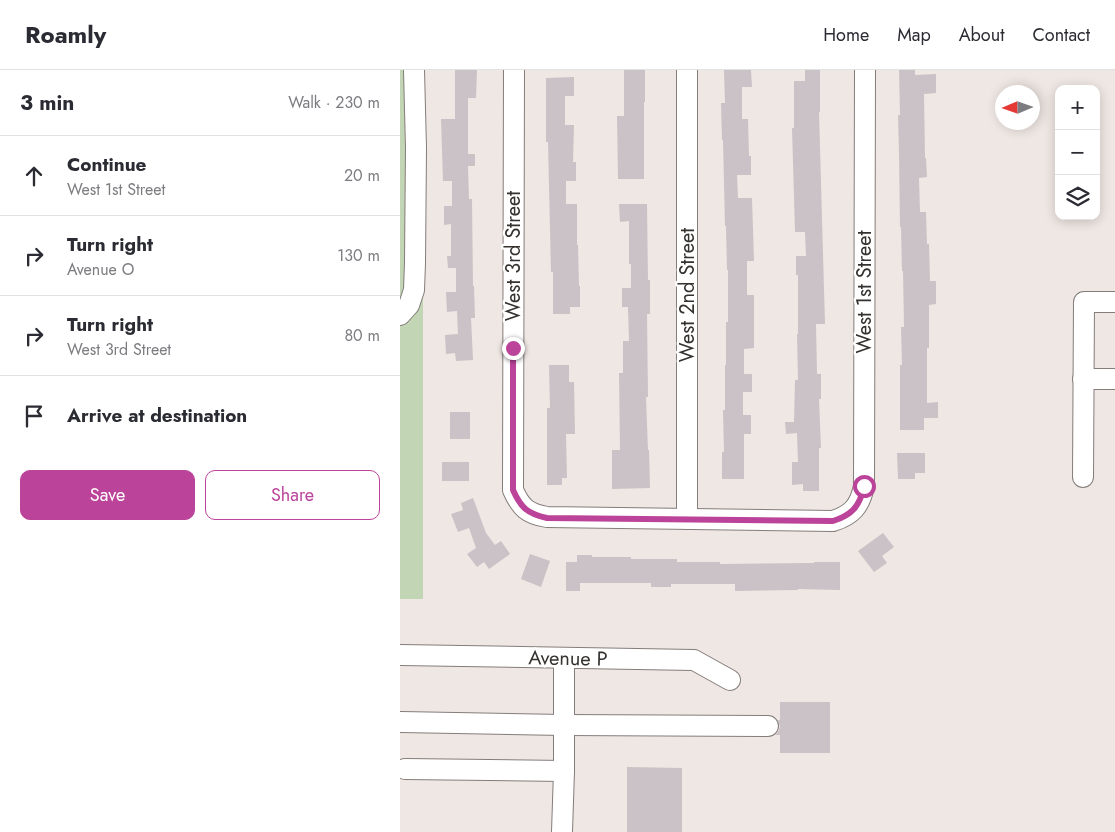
<!DOCTYPE html>
<meta charset="utf-8">
<style>
body{margin:0;font-family:Jost,sans-serif;background:#f2f2f3;color:#2b2b33}
.controls{position:absolute;right:15px;top:15px;display:grid;overflow:hidden;border-radius:10px;box-shadow:0 2px 12px #0003}
.controls button{width:45px;height:45px;display:grid;place-items:center;padding:0;border:0;border-bottom:1px solid #e1e1e2;background:#fff;color:#2b2b33;font:25px sans-serif}
.compass{position:absolute;left:595px;top:15px;width:45px;height:45px;border-radius:50%;background:#fff;box-shadow:0 2px 12px #0003;rotate:268deg}
.stop{position:absolute;width:15px;height:15px;margin:-11px;border:4px solid #bb4399;border-radius:50%;background:#fff}
.stop.end{background:#bb4399;border-color:#fff;box-shadow:0 1px 5px #0008}
.list{margin:0;padding:0;list-style:none}
h2{display:flex;justify-content:space-between;align-items:center;height:65px;margin:0;padding:0 20px;font-size:21px}
h2 small{font-size:16px;font-weight:400;color:#7c7c81}
.list li{display:grid;grid-template-columns:32px 1fr auto;gap:15px;align-items:center;box-sizing:border-box;height:80px;padding:0 20px;border-top:1px solid #e1e1e2}
.list b{display:block;font-size:19px;white-space:nowrap}
.list p{margin:0;font-size:16px;white-space:nowrap;color:#7c7c81}
.list em{font-size:16px;font-style:normal;color:#7c7c81}
.actions{display:flex;gap:10px;padding:15px 20px}
.actions a{flex:1;padding:11px 0;border:1px solid #bb4399;border-radius:10px;text-align:center;font-size:18px;color:#bb4399}
.actions .main{background:#bb4399;color:#fff}
.icon{flex:none;width:28px;height:28px;fill:none;stroke:currentColor;stroke-width:2;stroke-linecap:round;stroke-linejoin:round}
.map{position:relative;flex:none;width:715px;height:762px;overflow:hidden}
header{display:flex;align-items:center;gap:30px;box-sizing:border-box;height:70px;padding:0 25px;background:#fff;border-bottom:1px solid #e1e1e2}
header strong{font-size:24px}
nav{display:flex;gap:28px;margin-inline-start:auto;font-size:18px}
main{display:flex}
aside{flex:1;background:#fff}
.map>svg:first-child{display:block}
.green{fill:#c2d6b6}
.building{fill:#cac2c6}
.lines{fill:none;stroke-linecap:round;stroke-linejoin:round}
.minor-casing{stroke:#847d7a;stroke-width:22}
.minor{stroke:#fff;stroke-width:20}
.route{stroke:#bb4399;stroke-width:6}
.labels{text-anchor:middle;stroke-width:4.5;stroke-linejoin:round;paint-order:stroke}
.street-label{font-size:20px;fill:#34312f;stroke:#fff}
</style>
<header>
<strong>Roamly</strong>
<nav><a>Home</a><a>Map</a><a>About</a><a>Contact</a></nav>
</header>
<main>
<aside>
<h2>3 min<small>Walk · 230 m</small></h2>
<ul class="list">
<li><svg class="icon" aria-label="ahead" viewBox="0 0 24 24"><path d="M12 20V5M6 11l6-6 6 6"/></svg><div><b>Continue</b><p>West 1st Street</p></div><em>20 m</em></li>
<li><svg class="icon" aria-label="right" viewBox="0 0 24 24"><path d="M7 20v-9h11M14 6l5 5-5 5"/></svg><div><b>Turn right</b><p>Avenue O</p></div><em>130 m</em></li>
<li><svg class="icon" aria-label="right" viewBox="0 0 24 24"><path d="M7 20v-9h11M14 6l5 5-5 5"/></svg><div><b>Turn right</b><p>West 3rd Street</p></div><em>80 m</em></li>
<li><svg class="icon" aria-label="arrive" viewBox="0 0 24 24"><path d="M6 21V4h12l-3 4 3 4H6"/></svg><div><b>Arrive at destination</b></div></li>
</ul>
<div class="actions"><a class="main">Save</a><a>Share</a></div>
</aside>
<div class="map">
<svg width="715" height="762" viewBox="0 0 715 762">
<rect width="100%" height="100%" fill="#efe7e3"/>
<rect class="green" x="0" y="0" width="23" height="529"/>
<g class="building">
<path d="M55,0H77L76,28H68V84H75V96H68L69,129H72L73,216H74L75,248H71L73,290L56,291L55,283L46,284L45,265L58,264L57,241L47,242L46,222H56V198H48L47,186H51V154L44,155V136H52V111H43L41,49H55Z"/>
<path d="M224,0H245V32H244V109H218L217,46H224Z"/>
<path d="M324,0H351L352,17H342V49H348L349,86H351V105H337L338,128H352L354,191H347V225H354V278L344,279V304H352V322H343V345H351V364H344V409H322V382H324L323,340H325V295H326V252H328V200H327L326,156H325L323,70H322L321,33H325Z"/>
<path d="M405,0H420V42H419L425,254H416L417,304H421V329H419L421,378H419V421H403V414L392,415V392H398L397,363L386,364L385,352H394L395,310H398L397,264H398V205H396V186H406L405,162H395L392,58H394V11H405Z"/>
<path d="M499,0H515V5L536,4V23L524,24L525,88H526L527,107L519,108L520,142H526L527,174H529L530,211H536V234L529,235V278H527V333L538,332V348H524V360H500V295H502L501,257H504L503,201H502L501,157H500L499,83L498,45H500Z"/>
<path d="M174,7V26H165V55H174L173,92H176V111H166V134H177V175H178L179,216H180V237H170V244H153V202H151L148,72H146V8Z"/>
<path d="M219,134H247L248,210H250V244H247L248,327H246L248,380H249L250,418L212,419V380H220L219,303H223V271H229L228,237H222V218H231V194H229V151L220,152Z"/>
<path d="M149,295H169V312H174L175,364H166L167,408H162V415H147V338H150Z"/>
<rect x="50" y="342" width="20" height="27"/>
<path d="M497,383H525V403H515V409H498Z"/>
<rect x="42" y="392" width="27" height="19"/>
<path d="M73,428L86,463L95,475L101,471L110,484L89,499L84,492L77,497L67,484L76,478L69,458L58,462L51,444L63,440L61,433Z"/>
<path d="M483,463L494,477L482,486L487,493L474,502L458,481Z"/>
<path d="M130,484L150,491L141,517L121,509Z"/>
<path d="M177,485H192V487H231V489H277V492H320V494L414,493V492H440V520L398,519V520L335,521V514H271V517H251V513H180V521H166V492H177Z"/>
<path d="M380,632H430V683H380V665H375L378,662L380,657L378,650H380Z"/>
<path d="M227,697L282,698V762H227Z"/>
</g>
<g class="lines">
<defs>
<g id="minor">
<path d="M114,0L113,420C121,438 128,444 147,447L433,451C452,445 460,436 464,416L465,0"/>
<path d="M287,0V449"/>
<path d="M0,245L9,235L14,220L15,193L16,78L14,0"/>
<path d="M683,309H715"/>
<path d="M683,407L684,232H715"/>
<path d="M0,585L294,590L330,610"/>
<path d="M1,652L164,655L368,656"/>
<path d="M5,699L164,701V588"/>
<path d="M162,762L164,701"/>
</g>
</defs>
<use href="#minor" class="minor-casing"/>
<use href="#minor" class="minor"/>
</g>
<g class="lines">
<path class="route" d="M113,278V420C121,438 128,444 147,448L433,451C452,445 460,436 464,416"/>
</g>
<g class="labels">
<g class="street-label">
<text transform="translate(113 186) rotate(-90)" y="7">West 3rd Street</text>
<text transform="translate(464 222) rotate(-90)" y="7">West 1st Street</text>
<text transform="translate(287 225) rotate(-90)" y="7">West 2nd Street</text>
<text transform="translate(168 588) rotate(1)" y="7">Avenue P</text>
</g>
</g>
</svg>
<div class="controls">
<button>+</button>
<button>−</button>
<button><svg class="icon" aria-label="layers" viewBox="0 0 24 24"><path d="M12 4l9 5-9 5-9-5zM3 14l9 5 9-5"/></svg></button>
</div>
<svg class="compass" viewBox="-18 -18 36 36"><path d="M0-13l5 13h-10z" fill="#e53935"/><path d="M0 13l5-13h-10z" fill="#7c7c81"/></svg>
<div class="stop" style="left:464px;top:416px"></div>
<div class="stop end" style="left:113px;top:278px"></div>
</div>
</main>
